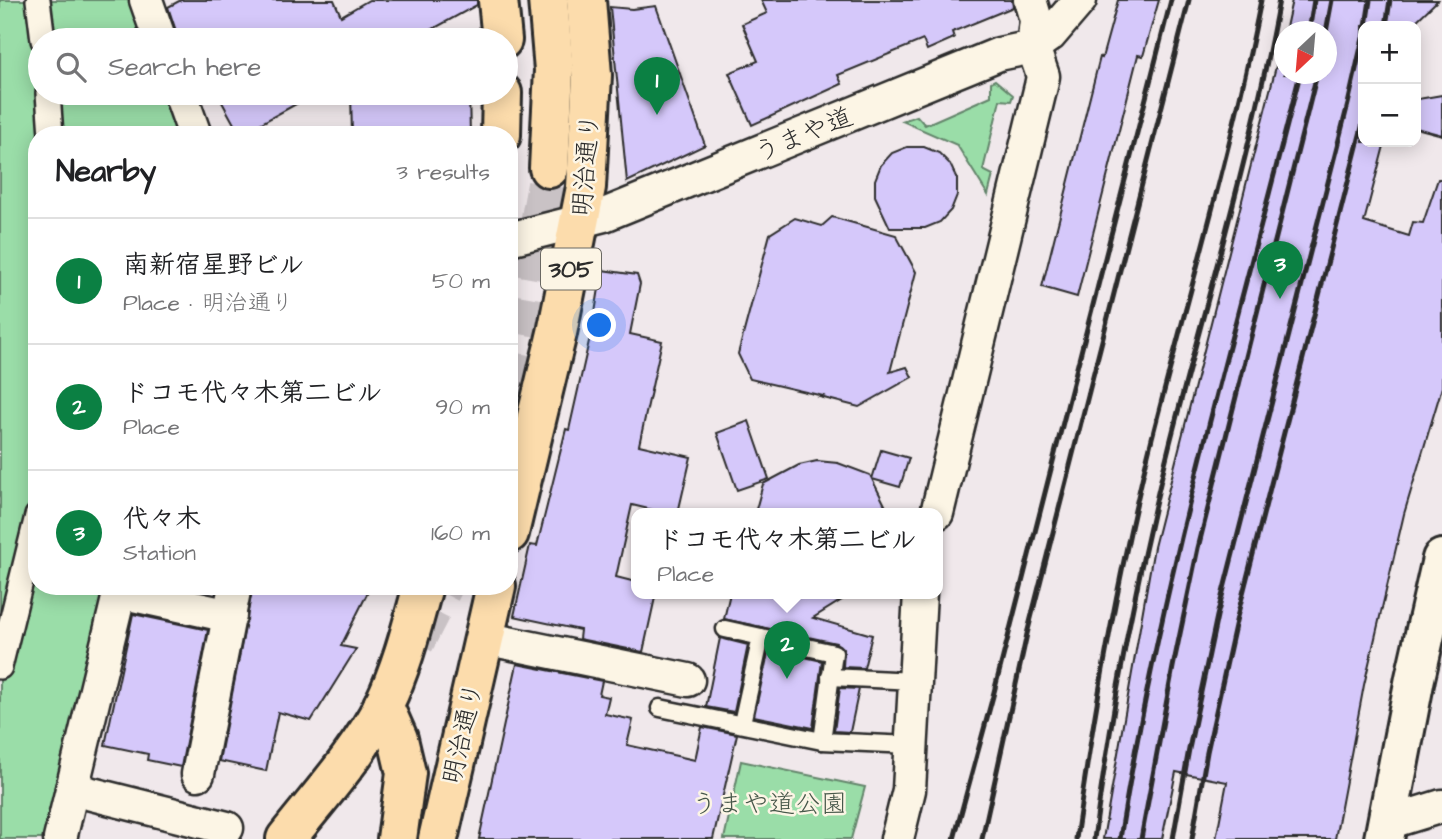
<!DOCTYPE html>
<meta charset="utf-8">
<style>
body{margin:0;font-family:"Architects Daughter","Klee One",sans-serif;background:#f2f2f2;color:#202124}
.controls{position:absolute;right:21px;top:21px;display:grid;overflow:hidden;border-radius:14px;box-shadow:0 4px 18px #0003}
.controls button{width:63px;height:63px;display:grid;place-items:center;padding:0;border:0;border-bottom:2px solid #e0e0e0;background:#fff;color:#202124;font:35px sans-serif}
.compass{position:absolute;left:1274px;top:21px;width:63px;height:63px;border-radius:50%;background:#fff;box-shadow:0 4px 18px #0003;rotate:206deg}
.you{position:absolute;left:600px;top:326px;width:24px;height:24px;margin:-18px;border:5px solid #fff;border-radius:50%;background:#1a73e8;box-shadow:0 0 0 10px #1a73e833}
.badge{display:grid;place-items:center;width:46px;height:46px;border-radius:50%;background:#0b8043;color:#fff;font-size:23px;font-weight:700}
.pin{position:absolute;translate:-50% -58px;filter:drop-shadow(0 2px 4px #0008)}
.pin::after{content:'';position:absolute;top:37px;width:24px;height:21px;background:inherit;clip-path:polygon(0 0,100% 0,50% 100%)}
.popup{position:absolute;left:631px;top:508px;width:312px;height:91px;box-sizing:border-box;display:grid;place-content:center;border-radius:14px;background:#fff;filter:drop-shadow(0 2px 5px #0005);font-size:23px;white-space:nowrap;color:#757577}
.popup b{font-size:26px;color:#202124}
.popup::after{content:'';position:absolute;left:50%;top:100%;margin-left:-14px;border:14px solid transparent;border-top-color:#fff}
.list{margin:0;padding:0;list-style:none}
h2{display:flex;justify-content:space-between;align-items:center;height:91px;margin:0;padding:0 28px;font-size:30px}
h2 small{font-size:23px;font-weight:400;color:#757577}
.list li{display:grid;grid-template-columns:46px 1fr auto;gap:21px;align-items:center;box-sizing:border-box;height:126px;padding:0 28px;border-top:2px solid #e0e0e0}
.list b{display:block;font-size:26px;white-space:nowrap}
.list p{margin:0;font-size:23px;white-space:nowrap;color:#757577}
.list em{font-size:23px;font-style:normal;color:#757577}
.icon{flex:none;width:38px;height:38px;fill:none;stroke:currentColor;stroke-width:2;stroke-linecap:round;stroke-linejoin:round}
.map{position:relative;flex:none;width:1442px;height:839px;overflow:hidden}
.search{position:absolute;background:#fff;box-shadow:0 4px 18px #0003;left:28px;top:28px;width:490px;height:77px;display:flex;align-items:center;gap:18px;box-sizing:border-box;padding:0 24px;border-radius:38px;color:#757577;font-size:26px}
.panel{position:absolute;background:#fff;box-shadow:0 4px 18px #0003;left:28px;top:126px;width:490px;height:469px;border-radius:28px}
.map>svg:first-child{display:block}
.green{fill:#9adda8;stroke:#62846a;stroke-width:2}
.building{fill:#d5c8fa;stroke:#2b2b2b;stroke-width:2}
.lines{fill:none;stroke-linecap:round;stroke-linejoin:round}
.primary-tunnel{stroke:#c9c2c5;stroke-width:38;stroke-dasharray:38 19;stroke-linecap:butt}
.service-casing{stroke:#2b2b2b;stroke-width:21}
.pedestrian-casing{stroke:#2b2b2b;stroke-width:28}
.minor-casing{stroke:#2b2b2b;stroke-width:37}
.secondary-casing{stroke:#2b2b2b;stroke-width:44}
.primary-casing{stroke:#2b2b2b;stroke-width:44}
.service{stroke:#fcf5e5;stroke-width:16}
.pedestrian{stroke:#fcf5e5;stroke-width:23}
.minor{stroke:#fcf5e5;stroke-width:32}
.secondary{stroke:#fcf5e5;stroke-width:38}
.primary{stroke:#fcdcac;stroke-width:38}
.rail{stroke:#2b2b2b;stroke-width:5}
.labels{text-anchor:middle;stroke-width:5;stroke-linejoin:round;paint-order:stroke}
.shield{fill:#fcf5e5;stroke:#6a6863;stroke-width:2}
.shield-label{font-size:24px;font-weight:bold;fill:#2b2b2b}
.street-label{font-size:26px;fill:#2b2b2b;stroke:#fcf5e5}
.park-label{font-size:26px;fill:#47584a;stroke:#fcf5e5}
</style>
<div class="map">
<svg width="1442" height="839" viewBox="0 0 1442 839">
<rect width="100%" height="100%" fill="#f0e8eb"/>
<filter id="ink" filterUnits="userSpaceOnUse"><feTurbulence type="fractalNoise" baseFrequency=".0143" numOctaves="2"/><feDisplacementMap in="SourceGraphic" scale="14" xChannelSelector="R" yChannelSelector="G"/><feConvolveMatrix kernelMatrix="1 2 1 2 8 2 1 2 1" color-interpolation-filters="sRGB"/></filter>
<g filter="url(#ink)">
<g class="green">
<path d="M0,0H136L151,40H40V93H170L185,135H37V586H112L52,839H0Z"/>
<path d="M995,80L1013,95L1011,101L1000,100L983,170L993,175L988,195L957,145L902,121L917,116L925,125L991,96V82Z"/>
<path d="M741,761L865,787L851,839H724Z"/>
</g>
<g class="building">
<path d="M181,0H334L341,16L369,0H477V5L413,40H179L168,7Z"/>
<path d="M761,0H1012L1013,7L952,32L954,38L927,50L923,40L838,75L842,84L752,125L729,73L758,61L742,24L767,13Z"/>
<path d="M1118,0H1159L1143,56L1138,55L1077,297L1042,287L1100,57L1102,58Z"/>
<path d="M1292,0H1438L1411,26H1363V142H1385L1364,222L1409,236L1413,222L1423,223L1438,179H1442V387L1404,514L1364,685L1335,839H1216L1227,782L1176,772L1162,839H1103L1154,547L1284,35V74H1326V32H1285Z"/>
<path d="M656,6L705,145L627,182L610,7L632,9Z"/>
<path d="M217,93H316L240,135Z"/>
<path d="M351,93H469L470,135H352Z"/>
<path d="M1442,95V135L1416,128L1418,99Z"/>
<path d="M907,147H924L939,153L950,164L957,179V195L951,210L940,222L925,228H890L875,196V180L881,165L892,153Z"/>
<path d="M832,217L896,235L916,272L890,372L907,367L912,377L859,407L820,397L823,396L750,379L738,354L770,234L795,218L822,226Z"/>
<path d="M602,270L637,275L640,284L630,334L662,341L639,445L691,457L678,513H665L632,505L616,577L636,582V593H656L643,652L579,639L580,630L514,616L530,545L537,546L566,429L569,430L594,319Z"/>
<path d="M749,421L769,479L737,490L717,433Z"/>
<path d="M881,450L909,458L900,487L872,479Z"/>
<path d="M817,461L838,463L870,475L889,513H755L763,484L799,465Z"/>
<path d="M253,586H371L341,646L356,649L311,721L278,712L266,771L219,761Z"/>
<path d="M730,593H853L813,618L872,635L864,668L843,667L844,650L836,643L724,619Z"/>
<path d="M133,614L208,630L181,767L147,760L148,754L105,745Z"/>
<path d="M720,638L748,645L734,712L706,707Z"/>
<path d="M769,649L822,661L813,728L754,716Z"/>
<path d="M517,664L602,681L599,695L609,697L605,714L633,720L627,745L695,760L702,727L737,734L713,839H479Z"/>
<path d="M840,688L859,689L850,732L834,731Z"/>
</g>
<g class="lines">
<g class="primary-tunnel">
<path d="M509,390L549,168"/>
<path d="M415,643L444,586"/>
</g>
<defs>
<g id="service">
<path d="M725,629L834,653L822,741"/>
<path d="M830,677L915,681"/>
<path d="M660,708L822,741L911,745"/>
<path d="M742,723L761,637"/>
</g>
<g id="pedestrian">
<path d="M38,0L43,40"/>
<path d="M48,93L51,135"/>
<path d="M0,667L37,516"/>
</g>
<g id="minor">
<path d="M146,0L160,40"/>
<path d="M180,93L195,135"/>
<path d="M509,239L604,215L999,54L1033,47L1050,35L1080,0"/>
<path d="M937,513L1041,86L1043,76L1033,47L1036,20L1030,0"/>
<path d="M120,592L230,616"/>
<path d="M484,638L688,680"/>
<path d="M198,774L235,586"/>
<path d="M72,789L227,828"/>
<path d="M1387,823L1442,806"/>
<path d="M60,839L121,586"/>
<path d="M897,839L909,790L920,593"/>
</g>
<path id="secondary" d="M1384,839L1415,678L1442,559"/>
<g id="primary">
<path d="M498,0L502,40"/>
<path d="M548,0L554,70L549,168"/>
<path d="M501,135L502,93"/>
<path d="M509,533L557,333L586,187L592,75L586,0"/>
<path d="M383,705L398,739L406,773L397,839"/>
<path d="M286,839C318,798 361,751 384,704C402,667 412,626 423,586"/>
<path d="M438,839L496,586"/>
</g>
</defs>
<use href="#service" class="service-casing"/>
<use href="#pedestrian" class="pedestrian-casing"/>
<use href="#minor" class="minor-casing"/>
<use href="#secondary" class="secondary-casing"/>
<use href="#primary" class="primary-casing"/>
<use href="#service" class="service"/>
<use href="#pedestrian" class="pedestrian"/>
<use href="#minor" class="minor"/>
<use href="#secondary" class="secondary"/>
<use href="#primary" class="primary"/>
<g class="rail">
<path d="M1366,26L1370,0"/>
<path d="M1386,26L1390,0"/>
<path d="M1309,32L1314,0"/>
<path d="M1326,32L1332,0"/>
<path d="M954,839L993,696L1171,0"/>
<path d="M982,839L1027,634L1189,0"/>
<path d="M1076,839C1095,704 1119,570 1152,438C1189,292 1232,148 1261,0"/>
<path d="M1094,839C1112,706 1137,574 1170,443C1207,296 1252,150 1279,0"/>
<path d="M1120,839C1161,580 1236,328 1300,74"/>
<path d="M1141,839L1173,667L1198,548L1317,74"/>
<path d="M1173,839L1189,749L1217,616L1348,104L1363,38"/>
<path d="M1192,839L1207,752L1236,621L1363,123"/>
</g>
</g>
</g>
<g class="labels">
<rect class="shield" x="541" y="248.5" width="60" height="41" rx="5"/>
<g class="shield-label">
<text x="571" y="277">305</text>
</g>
<g class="street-label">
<text transform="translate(803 134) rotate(-22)" y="9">うまや道</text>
<text transform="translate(585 165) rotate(-85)" y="9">明治通り</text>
<text transform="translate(462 733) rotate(-77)" y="9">明治通り</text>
</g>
<g class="park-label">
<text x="769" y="812">うまや道公園</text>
</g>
</g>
</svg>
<div class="controls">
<button>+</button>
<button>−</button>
</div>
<svg class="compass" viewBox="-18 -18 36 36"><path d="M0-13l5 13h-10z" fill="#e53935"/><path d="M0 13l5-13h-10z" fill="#757577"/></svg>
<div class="you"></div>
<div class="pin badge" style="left:657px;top:115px">1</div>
<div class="pin badge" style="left:787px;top:679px">2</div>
<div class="popup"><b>ドコモ代々木第二ビル</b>Place</div>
<div class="pin badge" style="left:1280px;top:299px">3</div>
<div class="search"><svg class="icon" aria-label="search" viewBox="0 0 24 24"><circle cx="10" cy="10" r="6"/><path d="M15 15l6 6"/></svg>Search here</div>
<section class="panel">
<h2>Nearby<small>3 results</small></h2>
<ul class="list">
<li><span class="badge">1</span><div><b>南新宿星野ビル</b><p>Place · 明治通り</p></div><em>50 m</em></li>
<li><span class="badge">2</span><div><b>ドコモ代々木第二ビル</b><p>Place</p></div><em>90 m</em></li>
<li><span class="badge">3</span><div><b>代々木</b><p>Station</p></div><em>160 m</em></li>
</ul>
</section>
</div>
